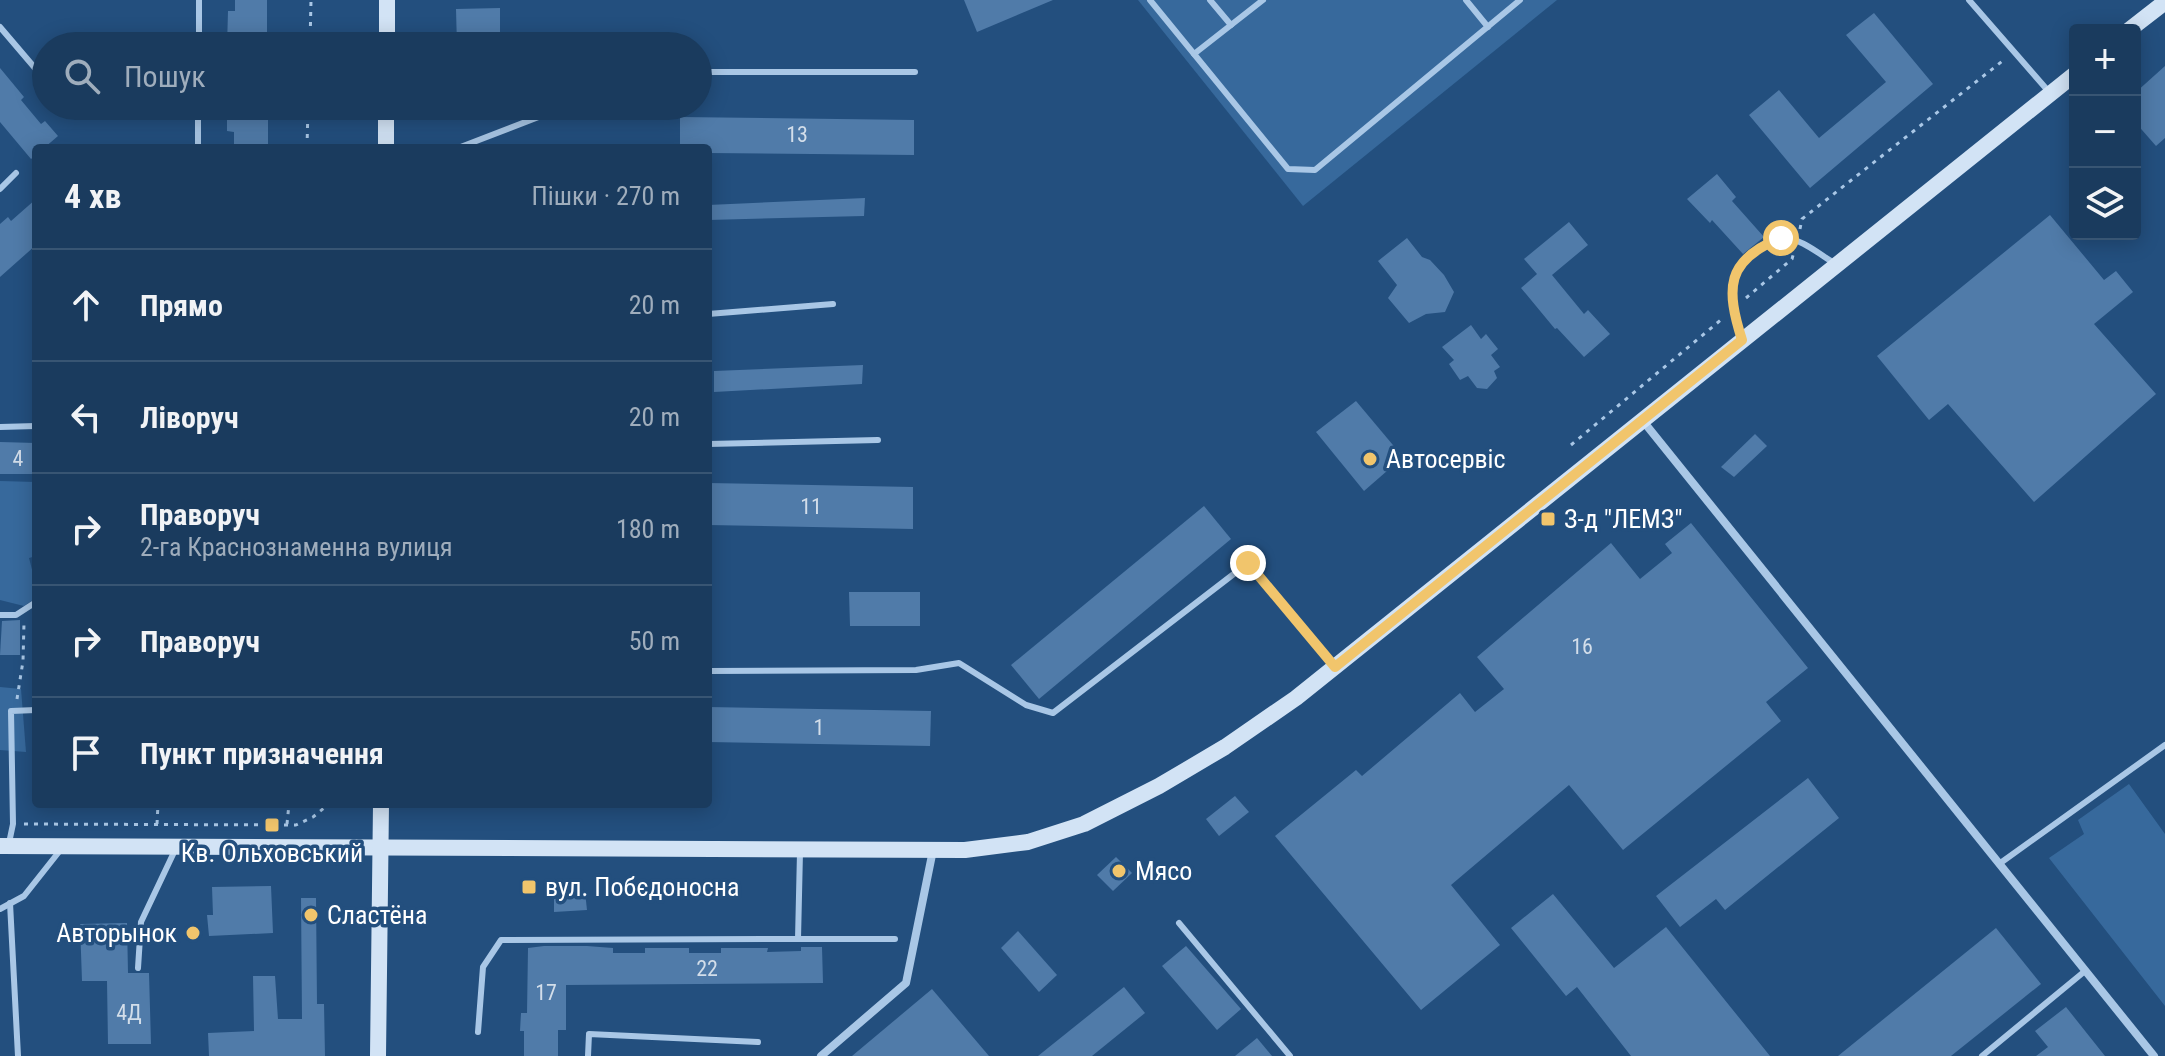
<!DOCTYPE html>
<html lang="uk">
<meta charset="utf-8">
<style>
body{margin:0;font-family:"Roboto Condensed",sans-serif;background:#274667;color:#f1f3f6}
.controls{position:absolute;right:24px;top:24px;display:grid;overflow:hidden;border-radius:8px;box-shadow:0 4px 20px #0003}
.controls button{width:72px;height:72px;display:grid;place-items:center;padding:0;border:0;border-bottom:2px solid #385573;background:#1a3b5e;color:#f1f3f6;font:40px sans-serif}
.stop{position:absolute;width:24px;height:24px;margin:-18px;border:6px solid #f1c56c;border-radius:50%;background:#fff}
.stop.end{background:#f1c56c;border-color:#fff;box-shadow:0 2px 8px #0008}
.list{margin:0;padding:0;list-style:none}
h2{display:flex;justify-content:space-between;align-items:center;height:104px;margin:0;padding:0 32px;font-size:34px}
h2 small{font-size:26px;font-weight:400;color:#9fadbc}
.list li{display:grid;grid-template-columns:52px 1fr auto;gap:24px;align-items:center;box-sizing:border-box;height:112px;padding:0 32px;border-top:2px solid #385573}
.list b{display:block;font-size:30px;white-space:nowrap}
.list p{margin:0;font-size:26px;white-space:nowrap;color:#9fadbc}
.list em{font-size:26px;font-style:normal;color:#9fadbc}
.icon{flex:none;width:44px;height:44px;fill:none;stroke:currentColor;stroke-width:2;stroke-linecap:round;stroke-linejoin:round}
.map{position:relative;flex:none;width:2165px;height:1056px;overflow:hidden}
.search{position:absolute;background:#1a3b5e;box-shadow:0 4px 20px #0003;left:32px;top:32px;width:680px;height:88px;display:flex;align-items:center;gap:20px;box-sizing:border-box;padding:0 28px;border-radius:44px;color:#9fadbc;font-size:30px}
.panel{position:absolute;background:#1a3b5e;box-shadow:0 4px 20px #0003;left:32px;top:144px;width:680px;height:664px;border-radius:8px}
.map>svg:first-child{display:block}
.green{fill:#37699c}
.building{fill:#507ba9}
.lines{fill:none;stroke-linecap:round;stroke-linejoin:round}
.path{stroke:#a9c7e6;stroke-width:3;stroke-dasharray:4 6;stroke-linecap:butt}
.lane{stroke:#a9c7e6;stroke-width:6}
.street{stroke:#a9c7e6;stroke-width:8}
.secondary{stroke:#d2e3f5;stroke-width:16}
.route{stroke:#f1c56c;stroke-width:10}
.poi-dot{fill:#f1c56c;stroke:#234f7e;stroke-width:3}
.labels{text-anchor:middle;stroke-width:7;stroke-linejoin:round;paint-order:stroke}
.number-label{font-size:22px;fill:#d3deea}
.poi-label{font-size:26px;fill:#fff;stroke:#234f7e;text-anchor:start}
</style>
<div class="map">
<svg width="2165" height="1056" viewBox="0 0 2165 1056">
<rect width="100%" height="100%" fill="#234f7e"/>
<g class="green">
<path d="M1138,0H1557L1303,206Z"/>
<path d="M0,481L36,482V556L29,558L36,585V598L24,606L0,600Z"/>
<path d="M0,687L21,689L26,752L0,750Z"/>
<path d="M2129,784L2165,834V1006L2049,858L2084,834L2078,820Z"/>
</g>
<g class="building">
<path d="M235,0H267V46H227L228,11H235Z"/>
<path d="M964,0H1053L977,32Z"/>
<path d="M500,8V46H457L456,9Z"/>
<path d="M1874,13L1933,84L1810,188L1749,115L1779,90L1819,138L1886,82L1846,35Z"/>
<path d="M2165,66V138L2156,146L2135,122V93Z"/>
<path d="M0,68L24,97L21,100L41,124L45,121L58,136L44,148H36V155L31,159L0,122Z"/>
<path d="M227,106H268V148H234V132L227,131Z"/>
<path d="M680,117L914,120V155L708,153V148H680Z"/>
<path d="M1717,174L1736,197L1732,201L1764,237L1743,254L1712,220L1710,223L1687,199Z"/>
<path d="M865,198L864,216L708,220V205Z"/>
<path d="M36,199V245L0,277V224L8,217L11,221Z"/>
<path d="M2050,215L2104,280L2116,271L2133,292L2094,324L2156,394L2034,502L1948,404L1929,420L1877,356Z"/>
<path d="M1569,222L1588,245L1552,275L1584,314L1588,310L1610,334L1584,357L1557,328L1555,329L1521,288L1537,274L1524,259Z"/>
<path d="M1407,238L1422,257L1430,260L1444,275L1454,292L1445,312L1426,314L1409,323L1388,298L1397,285L1378,261Z"/>
<path d="M1471,325L1481,339L1486,334L1498,349L1491,355L1500,367L1494,371L1497,378L1487,389L1477,388L1468,376L1460,380L1449,364L1454,360L1442,347Z"/>
<path d="M863,365L862,384L714,392V371Z"/>
<path d="M1356,401L1403,457L1364,491L1316,432Z"/>
<path d="M1755,434L1767,446L1734,477L1721,467Z"/>
<path d="M0,442L36,443V474H0Z"/>
<path d="M708,483L913,487V529L708,525Z"/>
<path d="M1204,506L1231,539L1039,699L1011,665Z"/>
<path d="M1691,523L1808,668L1766,702L1781,721L1623,850L1569,785L1451,885L1500,945L1421,1010L1275,836L1356,770L1362,776L1460,693L1475,712L1504,689L1477,657L1611,543L1640,579L1672,553L1665,544Z"/>
<path d="M849,592H920V626H850Z"/>
<path d="M20,620V655H0L2,621Z"/>
<path d="M708,707L931,711L930,746L708,742Z"/>
<path d="M1808,778L1839,818L1725,910L1716,899L1680,927L1656,896Z"/>
<path d="M1235,796L1249,812L1219,836L1206,819Z"/>
<path d="M1116,857L1132,873L1113,891L1097,875Z"/>
<path d="M271,886L273,933L209,936L207,915H213L212,887Z"/>
<path d="M554,892H585L587,910L554,912Z"/>
<path d="M1553,894L1614,968L1666,927L1770,1056H1631L1577,987L1566,996L1511,928Z"/>
<path d="M301,898H316L317,1004H324L325,1056H209L208,1033L254,1031L253,976H275L278,1019H302Z"/>
<path d="M127,923L128,973H149L151,1044H108L107,981H82L80,924Z"/>
<path d="M1996,928L2041,984L1951,1056H1838Z"/>
<path d="M1018,931L1057,975L1039,992L1001,948Z"/>
<path d="M544,946H587L613,948V953H645V948H689V953H721V948H768L767,952L801,951V947H822L823,983L566,985V1030H558V1056H524V1031H520L521,1013H527L528,948Z"/>
<path d="M1186,946L1241,1009L1217,1030L1162,966Z"/>
<path d="M1124,987L1145,1013L1092,1056H1038Z"/>
<path d="M932,989L989,1056H852Z"/>
<path d="M2066,1007L2105,1056H2036L2048,1047L2035,1031Z"/>
<path d="M1257,1038L1272,1056H1235Z"/>
</g>
<g class="lines">
<g class="path">
<path d="M310,46L311,0"/>
<path d="M307,148L308,106"/>
<path d="M1800,229L1802,219L2005,59"/>
<path d="M1746,298L1792,259L1794,252"/>
<path d="M1571,445L1722,319"/>
<path d="M17,699L23,661L24,623"/>
<path d="M24,824L296,825L313,817L329,804"/>
<path d="M157,824L158,804"/>
<path d="M287,824L289,804"/>
</g>
<g class="lane">
<path d="M1150,0L1288,169L1315,170L1520,0"/>
<path d="M1210,0L1231,25"/>
<path d="M1466,0L1488,27"/>
<path d="M1969,0L2050,93"/>
<path d="M0,27L46,81"/>
<path d="M199,46V0"/>
<path d="M1194,54L1263,0"/>
<path d="M698,72H915"/>
<path d="M198,148V106"/>
<path d="M458,148L567,106"/>
<path d="M0,189L16,173"/>
<path d="M708,314L833,304"/>
<path d="M1741,337C1730,301 1724,278 1755,251C1761,245 1773,238 1783,238C1801,238 1819,254 1834,263"/>
<path d="M0,427L36,426"/>
<path d="M708,444L878,440"/>
<path d="M0,615H16L36,602"/>
<path d="M708,671L916,670L959,663L1026,705L1053,713L1248,563L1334,667"/>
<path d="M9,843L13,824L11,711L36,710"/>
<path d="M1999,864L2165,745"/>
<path d="M10,903L18,1056"/>
<path d="M0,909L24,896L62,848"/>
<path d="M1179,923L1290,1056"/>
<path d="M798,939H895"/>
<path d="M138,968L141,922L176,848"/>
<path d="M478,1032L483,967L501,940L798,939L800,852"/>
<path d="M588,1056L589,1034L758,1042"/>
<path d="M1982,1056L2085,971"/>
</g>
<g class="street">
<path d="M1643,421L2154,1056"/>
<path d="M821,1056L906,983L933,850"/>
</g>
<g class="secondary">
<path d="M2129,30L2165,2"/>
<path d="M387,46V0"/>
<path d="M386,148V106"/>
<path d="M0,846L965,850L1028,842L1084,824L1159,786L1225,747L1296,698L2075,74"/>
<path d="M378,1056L381,804"/>
</g>
</g>
<g class="lines">
<path class="route" d="M1248,563L1335,667L1742,340C1726,289 1725,260 1781,238"/>
</g>
<g class="poi-dot">
<circle cx="1370" cy="459" r="8"/>
<rect x="1540" y="511" width="16" height="16" rx="4"/>
<rect x="264" y="817" width="16" height="16" rx="4"/>
<circle cx="1119" cy="871" r="8"/>
<rect x="521" y="879" width="16" height="16" rx="4"/>
<circle cx="311" cy="915" r="8"/>
<circle cx="193" cy="933" r="8"/>
</g>
<g class="labels">
<g class="number-label">
<text x="797" y="142">13</text>
<text x="18" y="466">4</text>
<text x="811" y="514">11</text>
<text x="1582" y="654">16</text>
<text x="819" y="735">1</text>
<text x="707" y="976">22</text>
<text x="546" y="1000">17</text>
<text x="129" y="1020">4Д</text>
</g>
<g class="poi-label">
<text x="1386" y="468">Автосервіс</text>
<text x="1564" y="528">З-д "ЛЕМЗ"</text>
<text x="272" y="862" text-anchor="middle">Кв. Ольховський</text>
<text x="1135" y="880">Мясо</text>
<text x="545" y="896">вул. Побєдоносна</text>
<text x="327" y="924">Сластёна</text>
<text x="177" y="942" text-anchor="end">Авторынок</text>
</g>
</g>
</svg>
<div class="controls">
<button>+</button>
<button>−</button>
<button><svg class="icon" aria-label="layers" viewBox="0 0 24 24"><path d="M12 4l9 5-9 5-9-5zM3 14l9 5 9-5"/></svg></button>
</div>
<div class="stop" style="left:1781px;top:238px"></div>
<div class="stop end" style="left:1248px;top:563px"></div>
<div class="search"><svg class="icon" aria-label="search" viewBox="0 0 24 24"><circle cx="10" cy="10" r="6"/><path d="M15 15l6 6"/></svg>Пошук</div>
<section class="panel">
<h2>4 хв<small>Пішки · 270 m</small></h2>
<ul class="list">
<li><svg class="icon" aria-label="ahead" viewBox="0 0 24 24"><path d="M12 20V5M6 11l6-6 6 6"/></svg><div><b>Прямо</b></div><em>20 m</em></li>
<li><svg class="icon" aria-label="left" viewBox="0 0 24 24"><path d="M17 20v-9H6M10 6l-5 5 5 5"/></svg><div><b>Ліворуч</b></div><em>20 m</em></li>
<li><svg class="icon" aria-label="right" viewBox="0 0 24 24"><path d="M7 20v-9h11M14 6l5 5-5 5"/></svg><div><b>Праворуч</b><p>2-га Краснознаменна вулиця</p></div><em>180 m</em></li>
<li><svg class="icon" aria-label="right" viewBox="0 0 24 24"><path d="M7 20v-9h11M14 6l5 5-5 5"/></svg><div><b>Праворуч</b></div><em>50 m</em></li>
<li><svg class="icon" aria-label="arrive" viewBox="0 0 24 24"><path d="M6 21V4h12l-3 4 3 4H6"/></svg><div><b>Пункт призначення</b></div></li>
</ul>
</section>
</div>
